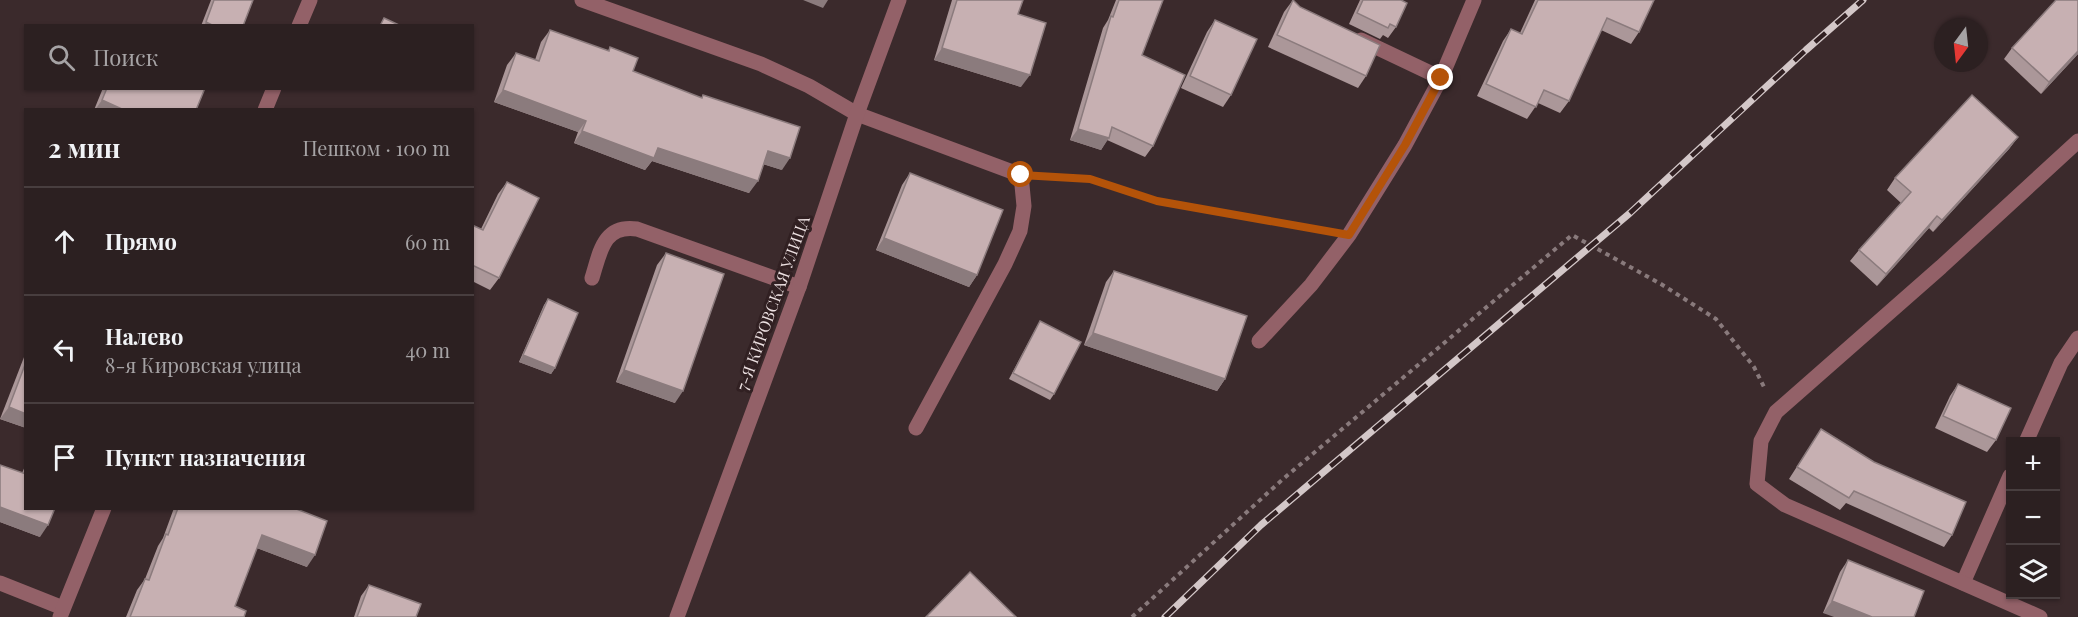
<!DOCTYPE html>
<html lang="ru">
<meta charset="utf-8">
<style>
body{margin:0;font-family:"Playfair Display",serif;background:#382d2e;color:#f1f3f6}
.controls{position:absolute;right:18px;bottom:18px;display:grid;overflow:hidden;border-radius:0px;box-shadow:0 2px 4px #0004}
.controls button{width:54px;height:54px;display:grid;place-items:center;padding:0;border:0;border-bottom:2px solid #483e3f;background:#2c2021;color:#f1f3f6;font:30px sans-serif}
.compass{position:absolute;left:1934px;top:18px;width:54px;height:54px;border-radius:50%;background:#2c2021;box-shadow:0 2px 4px #0004;rotate:195deg}
.stop{position:absolute;width:18px;height:18px;margin:-14px;border:4px solid #b45309;border-radius:50%;background:#fff}
.stop.end{background:#b45309;border-color:#fff;box-shadow:0 2px 6px #0008}
.list{margin:0;padding:0;list-style:none}
h2{display:flex;justify-content:space-between;align-items:center;height:78px;margin:0;padding:0 24px;font-size:26px}
h2 small{font-size:20px;font-weight:400;color:#a6a3a5}
.list li{display:grid;grid-template-columns:39px 1fr auto;gap:18px;align-items:center;box-sizing:border-box;height:108px;padding:0 24px;border-top:2px solid #483e3f}
.list b{display:block;font-size:22px;white-space:nowrap}
.list p{margin:0;font-size:20px;white-space:nowrap;color:#a6a3a5}
.list em{font-size:20px;font-style:normal;color:#a6a3a5}
.icon{flex:none;width:33px;height:33px;fill:none;stroke:currentColor;stroke-width:2;stroke-linecap:round;stroke-linejoin:round}
.map{position:relative;flex:none;width:2078px;height:617px;overflow:hidden}
.search{position:absolute;background:#2c2021;box-shadow:0 2px 4px #0004;left:24px;top:24px;width:450px;height:66px;display:flex;align-items:center;gap:15px;box-sizing:border-box;padding:0 21px;border-radius:0px;color:#a6a3a5;font-size:22px}
.panel{position:absolute;background:#2c2021;box-shadow:0 2px 4px #0004;left:24px;top:108px;width:450px;height:402px;border-radius:0px}
.map>svg:first-child{display:block}
.lines{fill:none;stroke-linecap:round;stroke-linejoin:round}
.path{stroke:#897a7c;stroke-width:4;stroke-dasharray:4.5 4.5;stroke-linecap:butt}
.minor{stroke:#936168;stroke-width:15}
.rail-casing{stroke:#d3c7c8;stroke-width:7}
.rail{stroke:#312022;stroke-width:4.5;stroke-dasharray:14;stroke-linecap:butt}
.wall{fill:#ab9799}
.shaded-wall{fill:#8b7b7d}
.building{fill:#c7b0b2;stroke:#8b7b7d;stroke-width:1.5}
.route{stroke:#b45309;stroke-width:8}
.labels{text-anchor:middle;stroke-width:6;stroke-linejoin:round;paint-order:stroke}
.street-label{font-size:16px;fill:#ede1e2;stroke:#312022}
</style>
<div class="map">
<svg width="2078" height="617" viewBox="0 0 2078 617">
<rect width="100%" height="100%" fill="#3b2a2c"/>
<g class="lines">
<g class="path">
<path d="M1046,176L1090,179L1157,201L1320,230"/>
<path d="M1132,617L1283,479L1572,235L1661,284L1716,319L1754,367L1765,389"/>
</g>
<g class="minor">
<path d="M582,0L761,64L809,86L857,114L1021,175L1024,206L1020,231L1005,264L916,428"/>
<path d="M299,26L310,0"/>
<path d="M1361,40L1441,78"/>
<path d="M265,110L274,88"/>
<path d="M592,278C600,253 603,224 637,229L799,287"/>
<path d="M1259,341L1311,285L1349,235L1405,145L1441,78L1474,0"/>
<path d="M2026,442L2061,363L2078,338"/>
<path d="M0,583L63,608"/>
<path d="M1963,583L2010,476"/>
<path d="M60,617L104,508"/>
<path d="M677,617L799,287L857,114L899,0"/>
<path d="M2040,617L1785,505L1757,484L1761,441L1776,412L1941,267L2078,141"/>
</g>
<defs>
<path id="rail" d="M1165,617L1261,525L1630,213L1806,50L1863,0"/>
</defs>
<use href="#rail" class="rail-casing"/>
<use href="#rail" class="rail"/>
</g>
<g class="wall">
<path d="M211,0H253L243,26H201Z"/>
<path d="M952,0H1023L1018,14L1021,87L934,60Z"/>
<path d="M1116,0H1163L1142,55L1153,146L1145,157L1107,140L1101,150L1070,140L1103,28L1108,20Z"/>
<path d="M1293,0L1366,76L1358,88L1268,47L1284,12Z"/>
<path d="M1360,0H1401L1396,27L1388,38L1383,35L1380,39L1349,24Z"/>
<path d="M1535,0H1654L1639,32L1631,44L1601,30L1569,101L1560,113L1538,103L1527,119L1477,96L1503,41L1511,29L1520,33Z"/>
<path d="M2078,0V54L2041,94L2004,59L2012,48Z"/>
<path d="M1215,20L1231,95L1223,107L1181,88L1207,32Z"/>
<path d="M550,30L608,51L610,47L633,71L702,98L703,95L782,170L763,164L749,193L652,161L645,170L574,143L578,132L494,102L507,65L516,53L535,60L541,42Z"/>
<path d="M103,88H205L196,110H94Z"/>
<path d="M2018,137L2009,149L1933,232L1929,228L1877,286L1850,261L1859,250L1901,203L1887,190L1895,178Z"/>
<path d="M910,173L977,275L969,287L876,250L902,185Z"/>
<path d="M507,182L499,278L490,290L472,281V225L481,229L498,194Z"/>
<path d="M666,253L675,403L616,382L657,265Z"/>
<path d="M1114,271L1225,379L1217,391L1084,345L1106,282Z"/>
<path d="M548,299L555,368L551,374L519,362L544,305Z"/>
<path d="M1040,321L1054,394L1050,400L1009,379L1036,328Z"/>
<path d="M26,352V428L0,419Z"/>
<path d="M1958,384L1996,440L1987,452L1935,428L1950,396Z"/>
<path d="M1821,429L1952,535L1944,547L1846,503L1840,510L1789,479Z"/>
<path d="M26,464V508L40,537L0,522V465L22,473Z"/>
<path d="M174,508H294L307,567L257,548L235,606L244,617H126L137,590L145,579L158,546L163,538Z"/>
<path d="M1848,560L1914,617L1823,613L1840,572Z"/>
<path d="M369,585L416,617H354L361,596Z"/>
</g>
<g class="shaded-wall">
<path d="M803,0H828L823,8Z"/>
<path d="M206,22L214,26H204Z"/>
<path d="M942,48L1030,75L1021,87L934,60Z"/>
<path d="M2078,51V54L2041,94L2049,82Z"/>
<path d="M503,90L586,121L578,132L494,102Z"/>
<path d="M102,100L124,110H95Z"/>
<path d="M1078,129L1109,138L1101,150L1070,140Z"/>
<path d="M582,131L658,148L758,181L749,193L652,161L645,170L574,143Z"/>
<path d="M2018,137L2009,149L1933,232L1942,220Z"/>
<path d="M768,151L790,158L782,170L760,163Z"/>
<path d="M1937,216L1929,228L1877,286L1886,274Z"/>
<path d="M884,238L977,275L969,287L876,250Z"/>
<path d="M1093,333L1225,379L1217,391L1084,345Z"/>
<path d="M523,355L555,368L551,374L519,362Z"/>
<path d="M624,370L683,391L675,403L616,382Z"/>
<path d="M9,407L26,414V428L0,419Z"/>
<path d="M0,507L48,525L40,537L0,522Z"/>
<path d="M262,535L315,555L307,567L254,547Z"/>
<path d="M1832,601L1872,617H1834L1823,613Z"/>
</g>
<g class="building">
<path d="M214,0H253L243,26H214L206,22Z"/>
<path d="M957,0H1023L1018,14L1046,23L1030,75L942,48Z"/>
<path d="M1119,0H1163L1142,55L1185,75L1153,146L1112,127L1109,138L1078,129L1111,16L1113,17Z"/>
<path d="M1293,0L1300,7L1380,45L1366,76L1277,35Z"/>
<path d="M1363,0H1401L1407,3L1396,27L1390,24L1388,28L1357,13Z"/>
<path d="M1538,0H1654L1639,32L1607,18L1569,101L1544,90L1536,107L1486,84L1511,29L1522,34Z"/>
<path d="M2056,0H2078V51L2049,82L2012,48Z"/>
<path d="M384,18L401,26H380Z"/>
<path d="M1215,20L1257,39L1231,95L1190,76Z"/>
<path d="M550,30L609,51L610,47L638,58L633,71L702,98L703,95L800,127L790,158L768,151L758,181L658,148L654,158L582,131L586,121L503,90L516,53L539,61Z"/>
<path d="M107,88H205L196,110H124L102,100Z"/>
<path d="M1972,95L2018,137L1942,220L1937,216L1886,274L1859,250L1911,192L1895,178Z"/>
<path d="M910,173L1003,210L977,275L884,238Z"/>
<path d="M507,182L539,198L499,278L472,265V225L483,230Z"/>
<path d="M666,253L724,274L683,391L624,370Z"/>
<path d="M1114,271L1247,316L1225,379L1093,333Z"/>
<path d="M548,299L578,313L555,368L523,355Z"/>
<path d="M1040,321L1081,342L1054,394L1013,373Z"/>
<path d="M26,362V414L9,407Z"/>
<path d="M1958,384L2011,408L1996,440L1943,416Z"/>
<path d="M1821,429L1874,462L1966,502L1952,535L1854,491L1849,498L1797,467Z"/>
<path d="M0,465L26,474V508H55L48,525L0,507Z"/>
<path d="M178,508H294L327,521L315,555L262,535L235,606L246,611L244,617H130L145,579L149,580L166,534L168,535Z"/>
<path d="M1848,560L1924,591L1914,617H1872L1832,601Z"/>
<path d="M970,572L1016,617H926Z"/>
<path d="M369,585L421,604L416,617H357Z"/>
</g>
<g class="lines">
<path class="route" d="M1021,175L1090,179L1157,201L1349,235L1405,145L1441,78"/>
</g>
<g class="labels">
<g class="street-label">
<text transform="translate(773 303) rotate(-70)" y="6">7-Я КИРОВСКАЯ УЛИЦА</text>
</g>
</g>
</svg>
<div class="controls">
<button>+</button>
<button>−</button>
<button><svg class="icon" aria-label="layers" viewBox="0 0 24 24"><path d="M12 4l9 5-9 5-9-5zM3 14l9 5 9-5"/></svg></button>
</div>
<svg class="compass" viewBox="-18 -18 36 36"><path d="M0-13l5 13h-10z" fill="#e53935"/><path d="M0 13l5-13h-10z" fill="#a6a3a5"/></svg>
<div class="stop" style="left:1021px;top:175px"></div>
<div class="stop end" style="left:1441px;top:78px"></div>
<div class="search"><svg class="icon" aria-label="search" viewBox="0 0 24 24"><circle cx="10" cy="10" r="6"/><path d="M15 15l6 6"/></svg>Поиск</div>
<section class="panel">
<h2>2 мин<small>Пешком · 100 m</small></h2>
<ul class="list">
<li><svg class="icon" aria-label="ahead" viewBox="0 0 24 24"><path d="M12 20V5M6 11l6-6 6 6"/></svg><div><b>Прямо</b></div><em>60 m</em></li>
<li><svg class="icon" aria-label="left" viewBox="0 0 24 24"><path d="M17 20v-9H6M10 6l-5 5 5 5"/></svg><div><b>Налево</b><p>8-я Кировская улица</p></div><em>40 m</em></li>
<li><svg class="icon" aria-label="arrive" viewBox="0 0 24 24"><path d="M6 21V4h12l-3 4 3 4H6"/></svg><div><b>Пункт назначения</b></div></li>
</ul>
</section>
</div>
